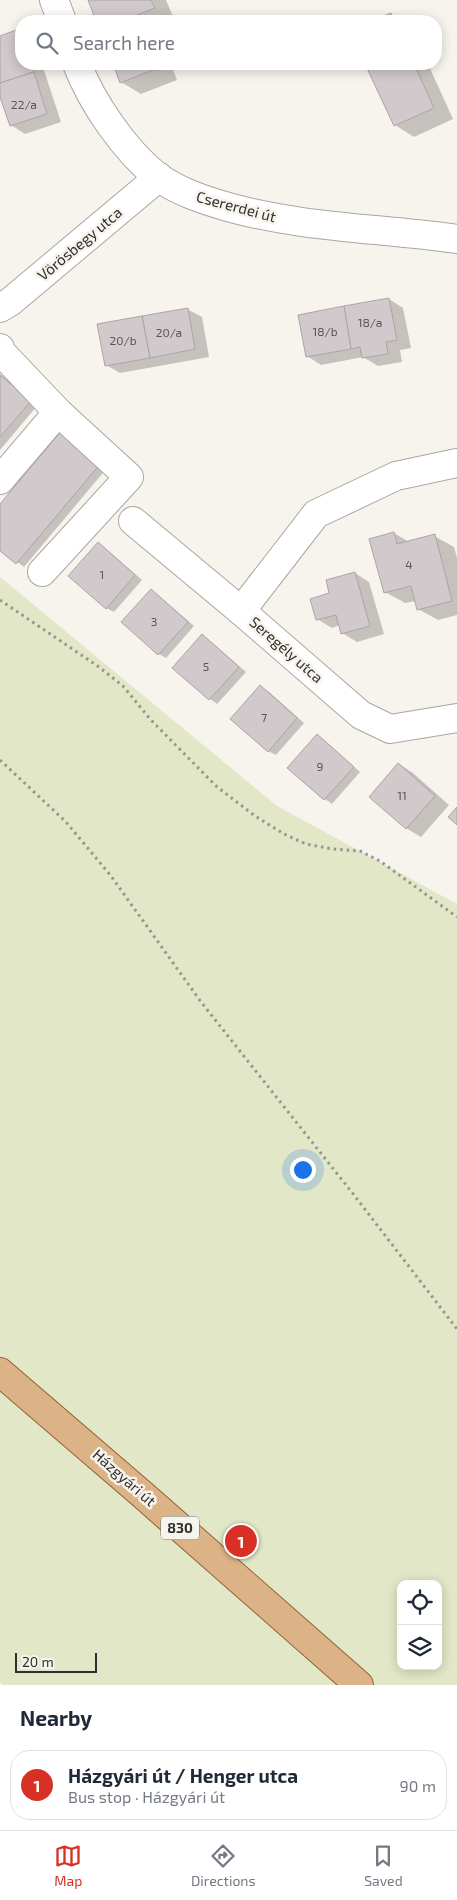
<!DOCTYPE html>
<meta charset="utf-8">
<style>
body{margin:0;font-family:"Exo 2",sans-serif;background:#f2f2f3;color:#1f2937}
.controls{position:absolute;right:15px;bottom:15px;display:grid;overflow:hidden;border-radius:10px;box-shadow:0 2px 12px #0003}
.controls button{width:45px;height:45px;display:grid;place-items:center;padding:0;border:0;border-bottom:1px solid #e0e1e3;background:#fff;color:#1f2937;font:25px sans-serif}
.scale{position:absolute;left:15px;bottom:12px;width:82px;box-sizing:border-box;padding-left:5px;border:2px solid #312f2d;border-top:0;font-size:14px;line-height:18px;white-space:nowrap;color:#312f2d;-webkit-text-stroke:4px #f7f3ed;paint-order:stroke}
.you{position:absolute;left:302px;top:1169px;width:18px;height:18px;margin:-12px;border:4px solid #fff;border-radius:50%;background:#1a73e8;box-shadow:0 0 0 8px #1a73e833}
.badge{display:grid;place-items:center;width:32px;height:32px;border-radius:50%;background:#d93025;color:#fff;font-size:16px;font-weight:700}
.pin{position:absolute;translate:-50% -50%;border:2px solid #fff;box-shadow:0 1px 5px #0006}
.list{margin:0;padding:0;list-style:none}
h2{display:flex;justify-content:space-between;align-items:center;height:65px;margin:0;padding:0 20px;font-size:21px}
h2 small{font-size:16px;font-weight:400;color:#747a83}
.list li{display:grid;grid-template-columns:32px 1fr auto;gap:15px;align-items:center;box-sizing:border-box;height:70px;margin:0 10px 10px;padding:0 10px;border:1px solid #e0e1e3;border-radius:20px}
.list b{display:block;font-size:19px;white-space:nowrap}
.list p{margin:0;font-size:16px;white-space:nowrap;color:#747a83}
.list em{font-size:16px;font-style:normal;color:#747a83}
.icon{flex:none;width:28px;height:28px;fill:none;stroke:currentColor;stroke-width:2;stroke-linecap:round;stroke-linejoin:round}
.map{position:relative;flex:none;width:457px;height:1685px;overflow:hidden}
.search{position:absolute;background:#fff;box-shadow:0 2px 12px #0003;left:15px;right:15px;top:15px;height:55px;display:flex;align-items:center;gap:12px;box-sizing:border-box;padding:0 18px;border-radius:20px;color:#747a83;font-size:19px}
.sheet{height:145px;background:#fff}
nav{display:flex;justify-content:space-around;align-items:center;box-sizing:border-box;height:70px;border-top:1px solid #e0e1e3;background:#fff;font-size:14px;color:#747a83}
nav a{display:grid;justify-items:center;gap:2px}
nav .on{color:#d93025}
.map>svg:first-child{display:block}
.green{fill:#e2e7c7;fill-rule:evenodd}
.shadow{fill:#0003}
.building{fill:#d1c9cc;stroke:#aca4a7}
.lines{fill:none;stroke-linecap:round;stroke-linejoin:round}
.minor-casing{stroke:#aaa6a0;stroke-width:30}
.major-casing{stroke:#916234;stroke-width:30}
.path{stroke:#989590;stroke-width:3;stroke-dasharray:2.5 4;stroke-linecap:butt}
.minor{stroke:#fff;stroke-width:28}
.major{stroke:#dcb287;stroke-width:28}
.labels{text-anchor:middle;stroke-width:5;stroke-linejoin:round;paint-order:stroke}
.number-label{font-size:12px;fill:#595655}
.shield{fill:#f7f3ed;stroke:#6c6a67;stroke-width:1}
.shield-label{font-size:14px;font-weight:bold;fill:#312f2d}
.street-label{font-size:15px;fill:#312f2d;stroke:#f7f3ed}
</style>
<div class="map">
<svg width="457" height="1685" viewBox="0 0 457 1685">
<rect width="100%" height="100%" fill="#f7f3ed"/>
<path class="green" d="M0,577L277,806L457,904V1685H3L0,1683ZM401,1584H438V1666H401Z"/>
<g class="shadow">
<path d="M89,0H166L174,19L169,21H98Z"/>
<path d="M391,14L403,21H375Z"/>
<path d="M19,31L21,32V64H42L61,122L25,134L11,125L0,94V37Z"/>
<path d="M114,64H171L177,80L141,94L121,82Z"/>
<path d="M367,64H428L453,119L414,137L395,125Z"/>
<path d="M389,299L403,308L411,348L400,350L402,362L378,366L363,357L321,365L307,356Z"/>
<path d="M187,309L202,317L209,357L120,373L106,365Z"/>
<path d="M0,374L37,406L0,450Z"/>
<path d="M69,436L107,468L24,567L0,549V506Z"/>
<path d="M394,533L409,542L434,536L454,547L457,558V615L438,620L418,609L416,601L405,603L385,592Z"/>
<path d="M98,544L105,548L142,580L114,612L106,608Z"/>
<path d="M355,573L369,582L384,634L357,642L342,633L340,625L332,628L317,619L331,594Z"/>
<path d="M151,590L158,595L194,626L166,658L159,654L123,622Z"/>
<path d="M202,636L209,640L246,672L217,704L210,699L174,668Z"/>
<path d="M260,687L268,691L304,723L276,755L268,751Z"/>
<path d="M317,735L324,740L360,772L332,804L325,799L289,768Z"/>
<path d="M399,764L413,773L449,805L421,837L406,828Z"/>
</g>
<g class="building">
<path d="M88,0H151L155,8L137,15L140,21H96Z"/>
<path d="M391,13L395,21H372Z"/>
<path d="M19,29L21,36V64H31L34,72L0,83V36Z"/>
<path d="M113,64H156L158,68L120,83Z"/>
<path d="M365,64H414L434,108L394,126Z"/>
<path d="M34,72L47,114L10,126L0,97V83Z"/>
<path d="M389,298L397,340L386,342L388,354L362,358L360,347L351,349L344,306Z"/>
<path d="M344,306L351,349L306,357L298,315Z"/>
<path d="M188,308L195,349L150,358L142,316Z"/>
<path d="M142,316L150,358L105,366L97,324Z"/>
<path d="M0,375L31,401L0,437Z"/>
<path d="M62,430L101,463L16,564L0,551V504Z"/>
<path d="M394,532L397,544L435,534L452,601L417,610L411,586L384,593L369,539Z"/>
<path d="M98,542L135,575L106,609L68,576Z"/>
<path d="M355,572L370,626L341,634L336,615L316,620L310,599L329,593L326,580Z"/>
<path d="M151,589L188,622L158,655L121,622Z"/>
<path d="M202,634L239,667L209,700L172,668Z"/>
<path d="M260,685L297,718L268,752L230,719Z"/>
<path d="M317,734L354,767L324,800L287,768Z"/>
<path d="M398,763L435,796L406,829L369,797Z"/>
<path d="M457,807V825L448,817Z"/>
</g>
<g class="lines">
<defs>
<g id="minor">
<path d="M54,0L62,21"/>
<path d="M77,64C92,103 125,151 158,177C179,192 204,200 228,207C303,228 380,228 457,239"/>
<path d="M0,308L10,302L159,177"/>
<path d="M0,348L1,352L58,412L129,477L42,572"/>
<path d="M0,480L58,412"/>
<path d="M133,521L241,611L361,715L390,729L457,718"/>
<path d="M241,611L316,514L396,476L457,463"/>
</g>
<path id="major" d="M0,1372L143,1495L359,1685"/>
</defs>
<use href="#minor" class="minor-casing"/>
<use href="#major" class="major-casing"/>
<g class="path">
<path d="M0,600L99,667L123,686L151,720L216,786L255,816L284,834L306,844L332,849L360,851L380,861L457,917"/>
<path d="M0,760L66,822L111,876L201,1002L354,1195L457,1329"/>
</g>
<use href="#minor" class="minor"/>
<use href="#major" class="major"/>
</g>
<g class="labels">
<g class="number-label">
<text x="24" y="109">22/a</text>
<text x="370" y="327">18/a</text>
<text x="325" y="336">18/b</text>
<text x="169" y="337">20/a</text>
<text x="123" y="345">20/b</text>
<text x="409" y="569">4</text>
<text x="102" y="579">1</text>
<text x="154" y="626">3</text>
<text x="206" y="671">5</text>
<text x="264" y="722">7</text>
<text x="320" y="771">9</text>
<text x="402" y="800">11</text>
</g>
<rect class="shield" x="161" y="1516.5" width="38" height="23" rx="4"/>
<g class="shield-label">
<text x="180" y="1533">830</text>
</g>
<g class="street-label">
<text transform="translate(236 207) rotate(15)" y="5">Csererdei út</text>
<text transform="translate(80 244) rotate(-40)" y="5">Vörösbegy utca</text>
<text transform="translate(286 650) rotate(41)" y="5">Seregély utca</text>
<text transform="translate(124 1478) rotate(41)" y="5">Házgyári út</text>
</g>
</g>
</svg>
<div class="controls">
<button><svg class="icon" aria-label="locate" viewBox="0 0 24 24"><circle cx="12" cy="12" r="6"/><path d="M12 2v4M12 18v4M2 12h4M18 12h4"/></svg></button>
<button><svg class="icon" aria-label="layers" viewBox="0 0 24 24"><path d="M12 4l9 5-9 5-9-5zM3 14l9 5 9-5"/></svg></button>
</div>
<div class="scale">20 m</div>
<div class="you"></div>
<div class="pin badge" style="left:241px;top:1541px">1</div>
<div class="search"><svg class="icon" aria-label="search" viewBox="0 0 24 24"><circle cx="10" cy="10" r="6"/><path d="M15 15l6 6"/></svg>Search here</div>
</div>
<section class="sheet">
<h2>Nearby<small></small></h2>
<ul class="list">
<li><span class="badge">1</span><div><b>Házgyári út / Henger utca</b><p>Bus stop · Házgyári út</p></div><em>90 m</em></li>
</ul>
</section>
<nav>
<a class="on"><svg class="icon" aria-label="map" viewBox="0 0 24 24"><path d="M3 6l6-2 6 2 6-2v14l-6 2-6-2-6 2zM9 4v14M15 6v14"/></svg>Map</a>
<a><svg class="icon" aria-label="directions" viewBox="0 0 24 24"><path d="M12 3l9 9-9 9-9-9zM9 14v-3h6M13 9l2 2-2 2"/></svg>Directions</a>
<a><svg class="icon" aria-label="saved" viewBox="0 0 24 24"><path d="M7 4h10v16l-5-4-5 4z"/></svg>Saved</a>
</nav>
